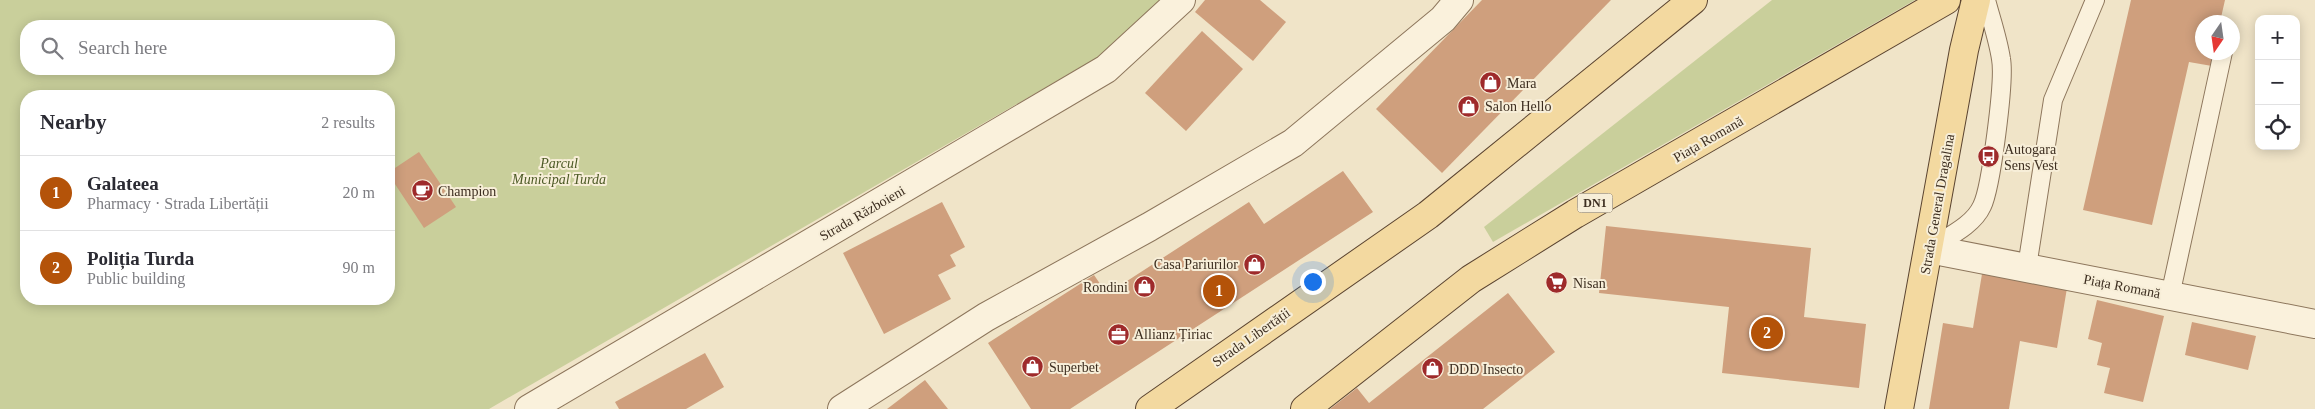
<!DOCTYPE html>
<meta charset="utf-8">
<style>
body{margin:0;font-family:"Times New Roman",serif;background:#f7f7f7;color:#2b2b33}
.controls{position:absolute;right:15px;top:15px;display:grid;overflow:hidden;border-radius:10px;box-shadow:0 2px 12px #0003}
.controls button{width:45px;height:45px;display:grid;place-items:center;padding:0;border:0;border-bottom:1px solid #e1e1e2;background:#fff;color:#2b2b33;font:25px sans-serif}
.compass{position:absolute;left:2195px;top:15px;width:45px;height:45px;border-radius:50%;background:#fff;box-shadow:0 2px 12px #0003;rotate:193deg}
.you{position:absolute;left:1312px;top:281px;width:18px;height:18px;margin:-12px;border:4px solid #fff;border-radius:50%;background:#1a73e8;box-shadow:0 0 0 8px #1a73e833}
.badge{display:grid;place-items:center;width:32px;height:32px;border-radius:50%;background:#b45309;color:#fff;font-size:16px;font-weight:700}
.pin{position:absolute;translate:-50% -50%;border:2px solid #fff;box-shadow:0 1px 5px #0006}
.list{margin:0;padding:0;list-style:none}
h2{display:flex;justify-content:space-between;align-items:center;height:65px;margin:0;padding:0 20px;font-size:21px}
h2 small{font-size:16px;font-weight:400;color:#7c7c81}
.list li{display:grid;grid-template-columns:32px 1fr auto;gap:15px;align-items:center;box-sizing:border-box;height:75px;padding:0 20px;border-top:1px solid #e1e1e2}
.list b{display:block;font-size:19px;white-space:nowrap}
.list p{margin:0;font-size:16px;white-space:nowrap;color:#7c7c81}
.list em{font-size:16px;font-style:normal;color:#7c7c81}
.icon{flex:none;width:28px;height:28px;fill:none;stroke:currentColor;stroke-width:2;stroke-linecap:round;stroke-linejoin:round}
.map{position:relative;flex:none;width:2315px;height:409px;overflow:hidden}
.search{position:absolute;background:#fff;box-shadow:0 2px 12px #0003;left:20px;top:20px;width:375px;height:55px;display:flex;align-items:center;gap:12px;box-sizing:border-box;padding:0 18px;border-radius:20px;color:#7c7c81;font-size:19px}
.panel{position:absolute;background:#fff;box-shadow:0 2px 12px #0003;left:20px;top:90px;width:375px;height:215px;border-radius:20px}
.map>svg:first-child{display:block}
.green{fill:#c9cf9b;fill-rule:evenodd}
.building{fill:#cf9f7d}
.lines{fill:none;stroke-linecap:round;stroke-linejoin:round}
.lane-casing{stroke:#8d765c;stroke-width:20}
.street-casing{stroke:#8d765c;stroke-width:30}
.primary-casing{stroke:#5b4430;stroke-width:30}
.lane{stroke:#faf1dc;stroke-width:18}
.street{stroke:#faf1dc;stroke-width:28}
.primary{stroke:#f3d9a0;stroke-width:28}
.labels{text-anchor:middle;stroke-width:4;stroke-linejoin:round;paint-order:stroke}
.shield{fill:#f7eed8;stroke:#756857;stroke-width:1}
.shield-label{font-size:12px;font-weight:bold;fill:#3d2e20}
.poi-label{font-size:14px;fill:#3d2e20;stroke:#f7eed8;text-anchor:start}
.street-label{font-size:14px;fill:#3d2e20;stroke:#f7eed8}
.park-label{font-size:14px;font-style:italic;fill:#4d5a26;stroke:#f7eed8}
</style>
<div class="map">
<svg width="2315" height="409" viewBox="0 0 2315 409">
<rect width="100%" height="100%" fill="#f0e4c8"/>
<g class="green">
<path d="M0,0H1165L1105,53L489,409H0ZM26,26H389V69H26ZM26,96H389V299H26Z"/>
<path d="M1772,0H1915L1493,242L1484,227Z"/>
</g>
<g class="building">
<path d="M1205,0H1260L1286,22L1253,61L1195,12Z"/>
<path d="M1482,0H1611L1442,173L1376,109Z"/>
<path d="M2131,0H2225L2220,22H2202V52H2214L2212,66L2189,62L2152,225L2083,210Z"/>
<path d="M1202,31L1243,69L1186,131L1145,93Z"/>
<path d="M419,152L456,207L424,228L389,175V172Z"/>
<path d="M1343,171L1373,212L1070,409H1031L988,343L1094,275L1107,294L1249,202L1264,224Z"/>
<path d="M942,202L965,247L950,255L956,266L938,275L951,299L884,334L843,253Z"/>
<path d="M1606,226L1811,248L1804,317L1866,324L1859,388L1722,373L1729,307L1599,293Z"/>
<path d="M1982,274L2067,288L2057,348L2020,341L2009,409H1929L1943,323L1973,328Z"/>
<path d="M1508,293L1555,352L1483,409H1330L1357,388L1369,403Z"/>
<path d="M2097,300L2164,316L2143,402L2104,393L2110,368L2097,365L2102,343L2088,339Z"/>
<path d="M2192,322L2256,336L2248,370L2185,355Z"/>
<path d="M705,353L724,387L686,409H619L615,402Z"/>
<path d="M925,380L948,409H887Z"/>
</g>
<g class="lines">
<defs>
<g id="lane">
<path d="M1929,249C1947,237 1973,226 1982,206C1991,188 2005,80 2001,59C1998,39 1991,19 1986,0"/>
<path d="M2027,267L2053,100L2095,0"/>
<path d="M2170,296L2223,52"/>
</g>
<g id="street">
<path d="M1929,249L2315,324"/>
<path d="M529,409L1106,69L1181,0"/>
<path d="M842,409L986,317L1149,227L1293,143L1443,19L1459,0"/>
</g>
<g id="primary">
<path d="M1150,409L1428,215L1693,0"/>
<path d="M1305,409L1471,279L1575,214L1946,0"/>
<path d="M1899,409L1964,50L1976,0"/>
</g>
</defs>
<use href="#lane" class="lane-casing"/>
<use href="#street" class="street-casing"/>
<use href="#primary" class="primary-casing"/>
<use href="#lane" class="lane"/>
<use href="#street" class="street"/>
<use href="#primary" class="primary"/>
</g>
<defs>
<symbol id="shop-disc" viewBox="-11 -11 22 22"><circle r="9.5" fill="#9e2a2b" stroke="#f7eed8"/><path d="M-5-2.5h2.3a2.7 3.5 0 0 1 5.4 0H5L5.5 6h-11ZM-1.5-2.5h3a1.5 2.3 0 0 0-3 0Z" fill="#fff"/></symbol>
<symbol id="bus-disc" viewBox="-11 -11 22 22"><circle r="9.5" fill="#9e2a2b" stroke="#f7eed8"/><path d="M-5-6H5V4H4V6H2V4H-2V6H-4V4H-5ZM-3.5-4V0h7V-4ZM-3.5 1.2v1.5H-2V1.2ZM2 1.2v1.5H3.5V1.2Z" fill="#fff"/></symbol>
<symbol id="cafe-disc" viewBox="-11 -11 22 22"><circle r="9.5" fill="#9e2a2b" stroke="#f7eed8"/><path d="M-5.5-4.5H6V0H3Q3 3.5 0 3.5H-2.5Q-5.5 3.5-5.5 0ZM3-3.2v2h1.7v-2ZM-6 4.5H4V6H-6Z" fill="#fff"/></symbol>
<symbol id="supermarket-disc" viewBox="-11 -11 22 22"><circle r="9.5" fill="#9e2a2b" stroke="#f7eed8"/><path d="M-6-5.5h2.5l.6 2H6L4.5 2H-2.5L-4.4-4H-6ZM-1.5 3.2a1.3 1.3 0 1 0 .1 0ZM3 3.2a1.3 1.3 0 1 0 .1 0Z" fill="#fff"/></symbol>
<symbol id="office-disc" viewBox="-11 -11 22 22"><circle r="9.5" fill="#9e2a2b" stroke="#f7eed8"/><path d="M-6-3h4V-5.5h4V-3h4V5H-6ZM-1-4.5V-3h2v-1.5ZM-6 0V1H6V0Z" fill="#fff"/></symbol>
</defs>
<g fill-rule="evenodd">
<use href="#shop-disc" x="1478" y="70" width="25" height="25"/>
<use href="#shop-disc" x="1456" y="94" width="25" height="25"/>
<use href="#bus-disc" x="1976" y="144" width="25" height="25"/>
<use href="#cafe-disc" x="410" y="178" width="25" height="25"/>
<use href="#shop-disc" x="1242" y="252" width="25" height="25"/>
<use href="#supermarket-disc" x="1544" y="270" width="25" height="25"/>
<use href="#shop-disc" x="1132" y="274" width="25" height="25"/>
<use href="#office-disc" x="1106" y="322" width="25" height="25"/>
<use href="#shop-disc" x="1020" y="354" width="25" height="25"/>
<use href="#shop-disc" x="1420" y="356" width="25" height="25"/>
</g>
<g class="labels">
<rect class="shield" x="1577.5" y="193.5" width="35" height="19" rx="4"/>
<g class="shield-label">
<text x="1595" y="207">DN1</text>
</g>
<g class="poi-label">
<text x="1507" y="88">Mara</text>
<text x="1485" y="111">Salon Hello</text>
<text x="2004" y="154">Autogara<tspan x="2004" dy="16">Sens Vest</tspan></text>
<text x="438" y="196">Champion</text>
<text x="1238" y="269" text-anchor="end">Casa Pariurilor</text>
<text x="1573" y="288">Nisan</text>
<text x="1128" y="292" text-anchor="end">Rondini</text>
<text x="1134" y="339">Allianz Țiriac</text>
<text x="1049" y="372">Superbet</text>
<text x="1449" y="374">DDD Insecto</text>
</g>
<g class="street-label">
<text transform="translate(1708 139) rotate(-30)" y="5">Piața Romană</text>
<text transform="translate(1937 204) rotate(-80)" y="5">Strada General Dragalina</text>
<text transform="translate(862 213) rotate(-30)" y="5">Strada Războieni</text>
<text transform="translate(2122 286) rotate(11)" y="5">Piața Romană</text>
<text transform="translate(1251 337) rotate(-35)" y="5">Strada Libertății</text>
</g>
<g class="park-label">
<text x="559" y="168">Parcul<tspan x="559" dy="16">Municipal Turda</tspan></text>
</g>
</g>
</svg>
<div class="controls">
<button>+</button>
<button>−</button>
<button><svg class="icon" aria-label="locate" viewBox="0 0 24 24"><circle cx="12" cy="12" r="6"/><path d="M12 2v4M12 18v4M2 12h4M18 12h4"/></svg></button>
</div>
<svg class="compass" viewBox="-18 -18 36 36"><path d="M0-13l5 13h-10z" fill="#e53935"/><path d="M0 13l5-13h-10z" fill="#7c7c81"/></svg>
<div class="you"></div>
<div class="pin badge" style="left:1219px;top:291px">1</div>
<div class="pin badge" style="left:1767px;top:333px">2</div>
<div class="search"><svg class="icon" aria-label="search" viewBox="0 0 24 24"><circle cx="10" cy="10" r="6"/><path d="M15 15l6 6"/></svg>Search here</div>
<section class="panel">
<h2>Nearby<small>2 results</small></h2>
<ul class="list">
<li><span class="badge">1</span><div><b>Galateea</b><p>Pharmacy · Strada Libertății</p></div><em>20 m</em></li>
<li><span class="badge">2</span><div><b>Poliția Turda</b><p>Public building</p></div><em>90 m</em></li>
</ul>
</section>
</div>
